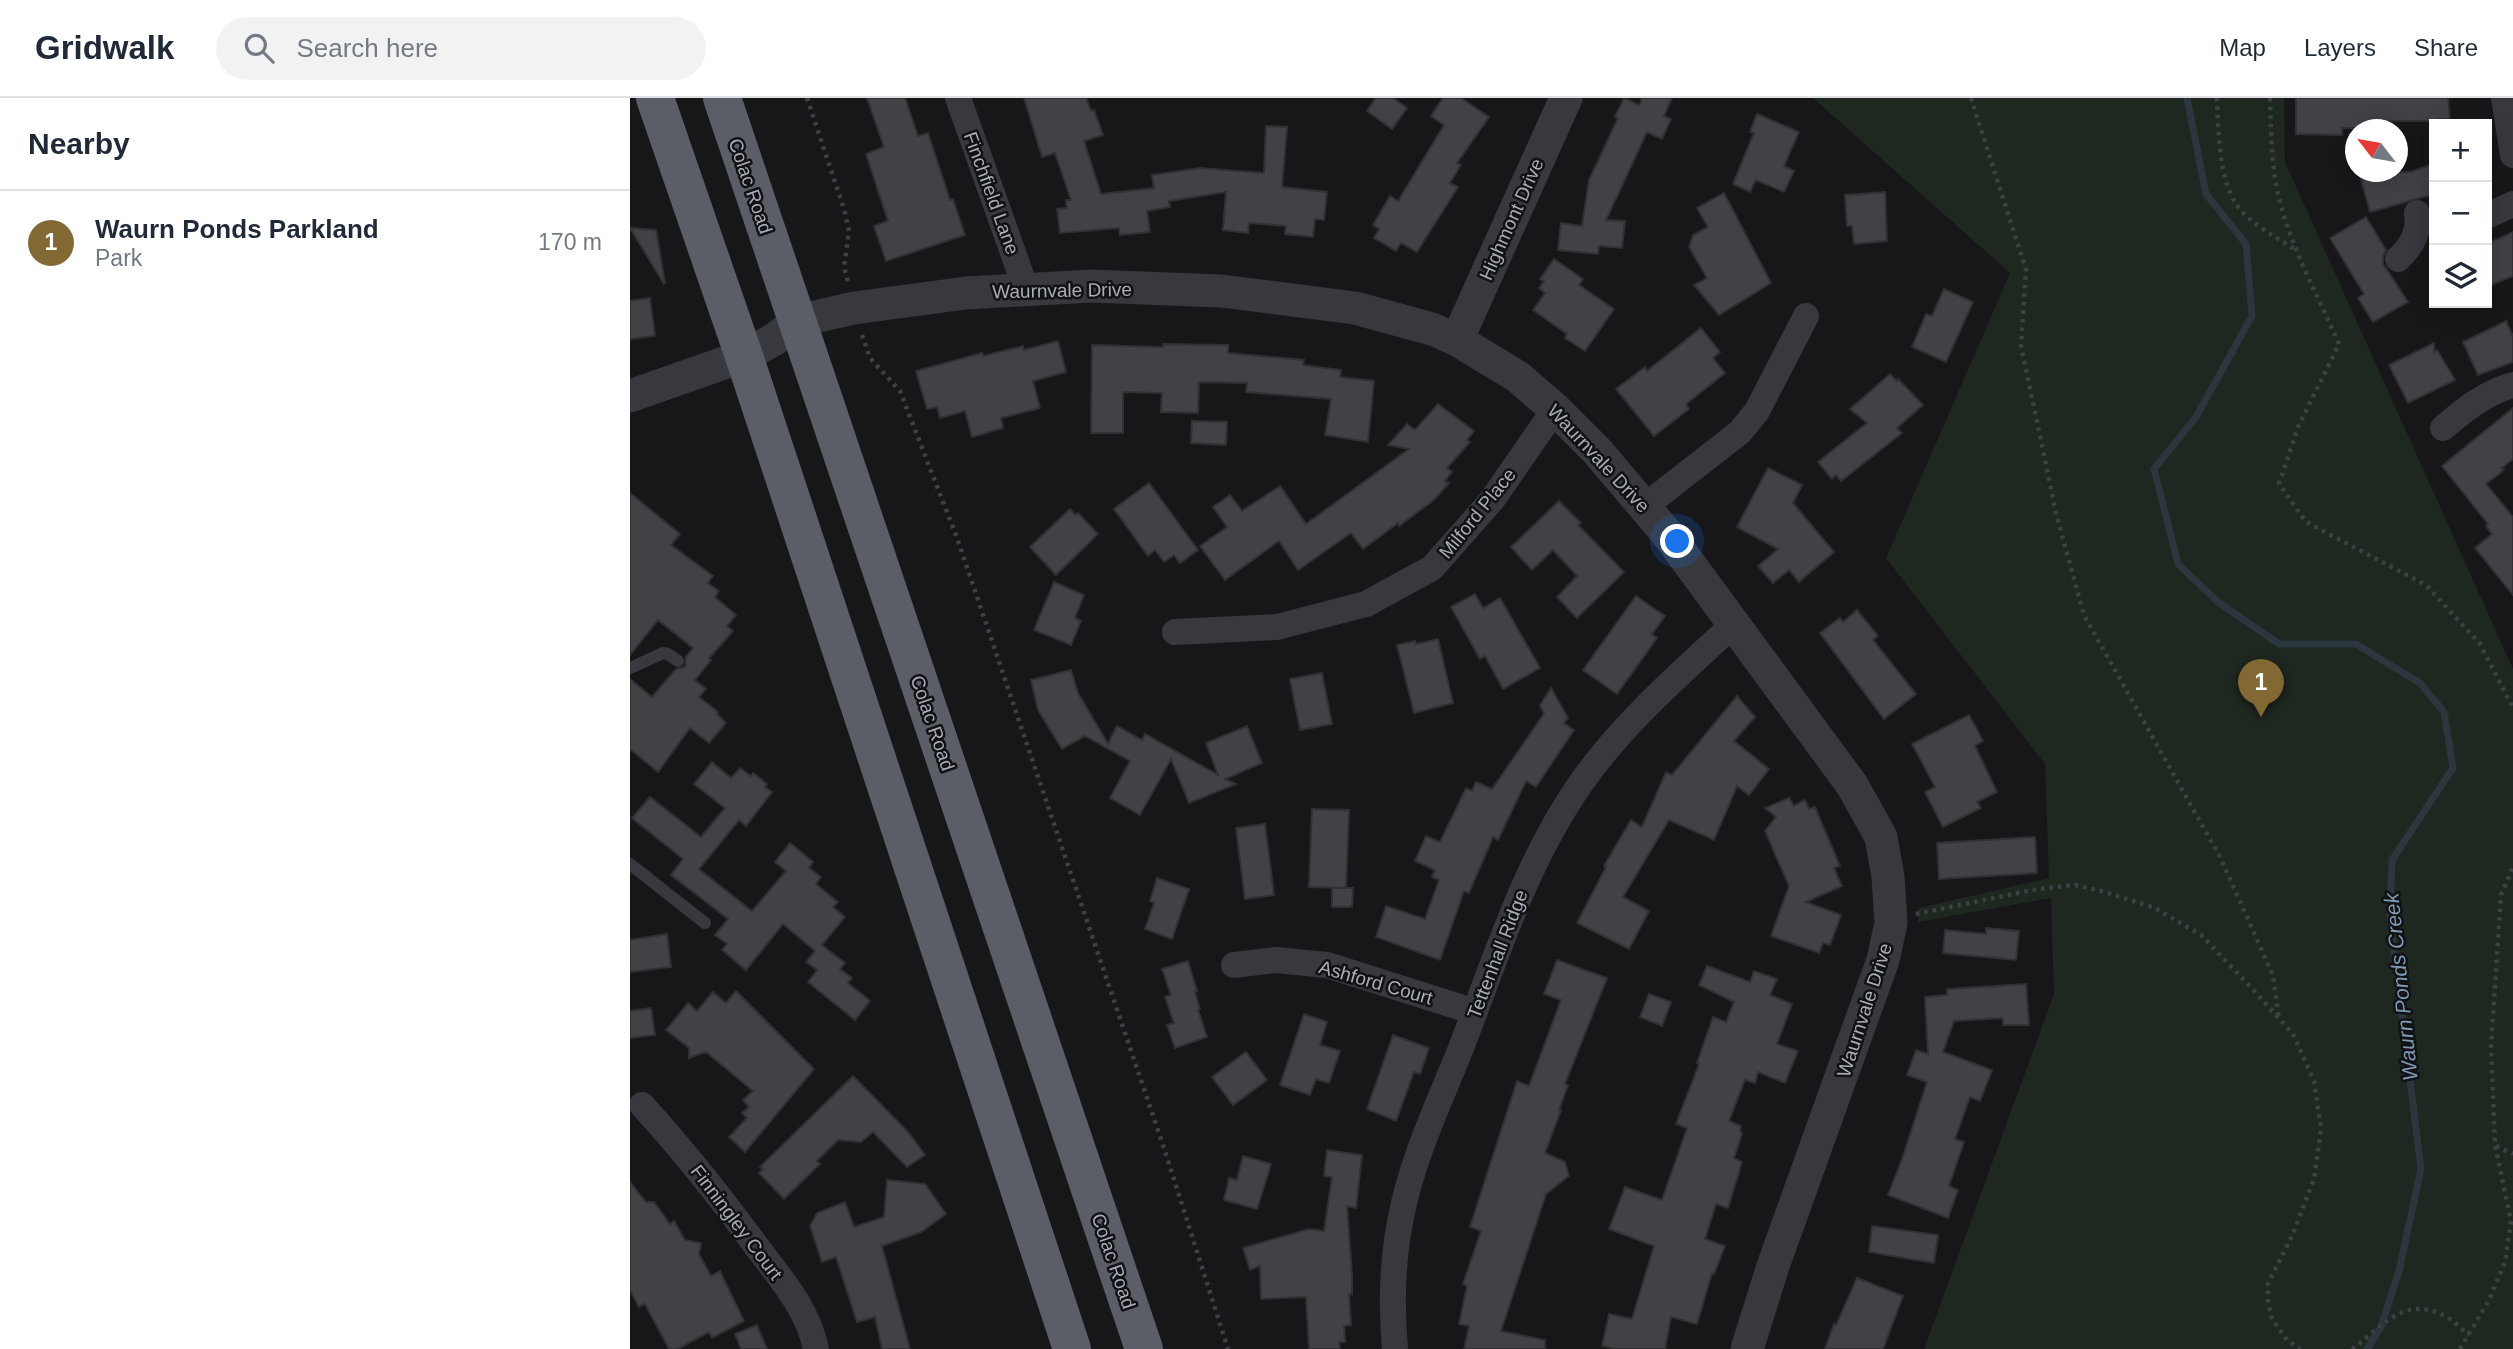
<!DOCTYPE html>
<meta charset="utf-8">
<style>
body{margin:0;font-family:Helvetica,sans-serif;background:#f2f2f3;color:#1f2937}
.controls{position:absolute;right:21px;top:21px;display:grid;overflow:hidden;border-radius:0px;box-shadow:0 4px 18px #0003}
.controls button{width:63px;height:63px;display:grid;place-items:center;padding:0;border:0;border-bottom:2px solid #e0e1e3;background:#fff;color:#1f2937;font:35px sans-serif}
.compass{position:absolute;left:1715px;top:21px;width:63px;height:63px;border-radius:50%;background:#fff;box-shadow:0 4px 18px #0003;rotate:301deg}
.you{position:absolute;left:1048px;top:444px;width:24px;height:24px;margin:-18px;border:5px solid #fff;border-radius:50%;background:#1a73e8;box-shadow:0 0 0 10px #1a73e833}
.badge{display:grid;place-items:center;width:46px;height:46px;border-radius:50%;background:#826832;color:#fff;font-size:23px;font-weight:700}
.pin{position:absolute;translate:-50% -58px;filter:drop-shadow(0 2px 4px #0008)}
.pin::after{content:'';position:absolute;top:37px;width:24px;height:21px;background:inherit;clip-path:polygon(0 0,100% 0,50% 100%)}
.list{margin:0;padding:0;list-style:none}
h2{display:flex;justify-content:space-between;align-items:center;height:91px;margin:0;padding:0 28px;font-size:30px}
h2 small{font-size:23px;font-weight:400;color:#747a83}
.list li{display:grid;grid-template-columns:46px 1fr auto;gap:21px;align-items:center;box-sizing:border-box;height:105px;padding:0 28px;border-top:2px solid #e0e1e3}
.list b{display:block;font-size:26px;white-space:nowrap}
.list p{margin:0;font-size:23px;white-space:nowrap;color:#747a83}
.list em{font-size:23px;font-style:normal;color:#747a83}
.icon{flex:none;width:38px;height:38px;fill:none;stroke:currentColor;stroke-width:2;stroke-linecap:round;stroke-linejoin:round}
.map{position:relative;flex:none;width:1883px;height:1251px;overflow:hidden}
header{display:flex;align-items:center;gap:42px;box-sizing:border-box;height:98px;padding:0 35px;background:#fff;border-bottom:2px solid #e0e1e3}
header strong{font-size:33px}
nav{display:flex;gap:38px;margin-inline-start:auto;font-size:24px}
.search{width:490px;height:63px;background:#f2f2f3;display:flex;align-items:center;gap:18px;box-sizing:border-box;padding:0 24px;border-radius:38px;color:#747a83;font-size:26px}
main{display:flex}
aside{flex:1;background:#fff}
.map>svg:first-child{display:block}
.green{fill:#1e2720}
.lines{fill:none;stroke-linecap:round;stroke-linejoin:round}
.stream{stroke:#2c363e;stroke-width:7}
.building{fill:#414246;stroke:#313135;stroke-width:2}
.path{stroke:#3d4045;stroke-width:4.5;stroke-dasharray:3.5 5;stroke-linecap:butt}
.service{stroke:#37393e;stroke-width:12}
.minor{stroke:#37393e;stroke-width:26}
.tertiary{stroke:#37393e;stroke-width:33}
.trunk{stroke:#5b5e66;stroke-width:38}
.labels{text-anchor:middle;stroke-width:5;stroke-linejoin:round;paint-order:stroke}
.street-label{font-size:19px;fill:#a8adb9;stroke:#121214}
.water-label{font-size:21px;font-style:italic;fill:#7e9bb6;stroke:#121214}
</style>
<header>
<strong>Gridwalk</strong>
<div class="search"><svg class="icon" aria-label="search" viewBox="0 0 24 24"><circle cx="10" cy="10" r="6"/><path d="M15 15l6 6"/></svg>Search here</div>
<nav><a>Map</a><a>Layers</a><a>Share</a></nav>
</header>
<main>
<aside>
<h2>Nearby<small></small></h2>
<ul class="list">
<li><span class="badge">1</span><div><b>Waurn Ponds Parkland</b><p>Park</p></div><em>170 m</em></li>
</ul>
</aside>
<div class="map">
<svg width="1883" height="1251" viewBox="0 0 1883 1251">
<rect width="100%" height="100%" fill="#171719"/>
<path class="green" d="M1183,0H1654L1655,64L1883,571V1251H1294L1424,896L1421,800L1288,824L1289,810L1419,780L1415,666L1256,460L1380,175Z"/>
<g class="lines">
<path class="stream" d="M1557,0L1576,96L1616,146L1622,218L1566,319L1524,371L1548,466L1588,504L1649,546H1726L1790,585L1814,614L1823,670L1762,762L1760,820L1791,1071L1769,1173L1751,1229L1737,1251"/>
</g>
<g class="building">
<path d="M237,0H275L288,38L298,35L320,102L323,101L335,137L256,163L244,128L258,123L236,56L254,49Z"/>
<path d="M394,0H456L461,13L464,12L473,37L454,43L471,96L524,90L522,77L570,70L634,75L636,28L657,29L652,89L697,94L694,122L685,121L683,139L655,136L656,128L619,125L618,135L593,132L596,94L539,103L540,109L517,113L520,134L490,137L489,130L430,135L427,111L437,110L436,102H441L425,55L412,59Z"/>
<path d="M746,0H763L777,10L762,31L737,13Z"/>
<path d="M813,0H831L859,19L827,65L831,67L820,85L828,89L787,154L771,145L766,153L744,140L749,131L743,127L760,98L768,103L814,27L801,18Z"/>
<path d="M994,0L1009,7L1012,0H1042L1034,18L1041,21L1032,41L1017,34L976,122L995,123L992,150L969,148L968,156L928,152L931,125L952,128L959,82L988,20L985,19Z"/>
<path d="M1666,0H1818L1820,21H1808V23H1758V30H1712V37L1666,36Z"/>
<path d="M1127,16L1169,34L1154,68L1164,73L1154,94L1126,82L1120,94L1103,86L1124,35L1120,34Z"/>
<path d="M1804,66V96L1740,114L1729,74H1780Z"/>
<path d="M1255,94L1257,143L1224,146L1222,128H1217L1215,97Z"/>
<path d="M1094,95L1141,185L1089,217L1064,187L1077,180L1059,149L1063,137L1078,129L1067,110Z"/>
<path d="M1736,119L1756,152L1753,158V166L1778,204L1743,224L1728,200L1734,196L1700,140Z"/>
<path d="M0,130L26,132L35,185L34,186Z"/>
<path d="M1883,134V178L1857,189V146Z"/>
<path d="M924,161L953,181L949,187L984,211L955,253L935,240L937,236L903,212L915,195L909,190L914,183L910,181Z"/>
<path d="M1314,191L1343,204L1316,264L1282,249L1296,216L1302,218Z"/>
<path d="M20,200L25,238L0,241V203Z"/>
<path d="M1876,223L1883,238V264L1848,277L1833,244Z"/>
<path d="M1071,230L1090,254L1083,260L1095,275L1056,306L1059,311L1024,338L986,291L1015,269L1017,273Z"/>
<path d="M428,243L436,274L403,283L410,310L371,320L373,330L342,339L335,313L310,320L307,309L297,311L286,273L352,255L353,258L393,248L394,252Z"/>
<path d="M1804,245V254L1807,252L1825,282L1778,305L1759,267Z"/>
<path d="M533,246L598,247V255L674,262L673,267L711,272L710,279L744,283L738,344L695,337L701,301L616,294L617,285L569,284L568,315L531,314L532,295L493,294V335H461L462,247L533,249Z"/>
<path d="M1260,276L1267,283L1268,281L1293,307L1267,330L1272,335L1211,383L1206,377L1202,381L1188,364L1237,325L1220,311Z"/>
<path d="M808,306L844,333L837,342L840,344L817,370L822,374L815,383L819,385L805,401L769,428L768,425L733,451L721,435L668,472L649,443L595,482L570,448L597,429L583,409L600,397L612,413L650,388L676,426L779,351L758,347L777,326L785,332Z"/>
<path d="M1883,310V361L1872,370L1874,372L1856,386L1883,419V497L1845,450L1862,436L1856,428L1858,426L1812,368Z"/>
<path d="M562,323L597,324L596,347L561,345Z"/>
<path d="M1138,370L1172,387L1163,405L1204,454L1169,484L1159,472L1143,485L1128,468L1148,451L1107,429Z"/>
<path d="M519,385L568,452L550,465L544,457L534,464L525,452L518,458L484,411Z"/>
<path d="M0,395L50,436L41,447L83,478L78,485L89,493L85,499L106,517L97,528L103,533L79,560L81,562L65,582L76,591L69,599L88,614L87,616L96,625L79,645L60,630L28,674L0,651V581L22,599L46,571L55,569L56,559L63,550L28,522L0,557Z"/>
<path d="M929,403L951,425L948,427L994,474L947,520L927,499L947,478L923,452L902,472L881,449Z"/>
<path d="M440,411L445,417L448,415L468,436L426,477L400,449Z"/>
<path d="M424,484L454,497L445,520L451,523L441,547L404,532Z"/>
<path d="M845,496L853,510L870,500L910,570L873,591L855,558L850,561L821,509Z"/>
<path d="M1006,498L1035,518L1022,536L1027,540L987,596L953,572Z"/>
<path d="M1227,512L1248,538L1243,542L1286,596L1254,621L1190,535L1210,520L1213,524Z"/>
<path d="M808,541L823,605L784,615L767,547L785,543L786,546Z"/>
<path d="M441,572L448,595L478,646L487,628L512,642L515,636L588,677L576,645L617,628L632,665L595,681L606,686L559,705L541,661L510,717L480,700L500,663L455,638L432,651L408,612L401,582Z"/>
<path d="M692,575L702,626L670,632L660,581Z"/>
<path d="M921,590L938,620L934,625L944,632L906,689L896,683L868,742L863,739L839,795L834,793L810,862L746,839L756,808L795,821L809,782L802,779L805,772L785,763L796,738L810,744L836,690L842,693L846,684L862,691L914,616L910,607Z"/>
<path d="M1107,598L1125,619L1104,643L1139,671L1119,697L1107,688L1084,742L1039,722L993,799L1019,813L999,851L947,825L976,769L974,768L1001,722L1012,729L1036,674L1042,677Z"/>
<path d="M1339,617L1353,643L1345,648L1367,694L1347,704L1351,710L1313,729L1295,694L1305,689L1282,646Z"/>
<path d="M82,664L101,680L110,670L121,678L123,675L137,686L135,689L142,694L116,728L109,722L69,771L122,813L156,773L145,764L160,745L183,764L179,770L191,779L186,786L208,804L203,809L215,819L192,847L215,865L210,871L222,880L218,885L240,903L225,922L178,884L187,872L176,864L185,853L153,826L116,872L92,852L97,846L85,837L98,821L41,777L53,761L2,720L20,699L71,739L95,710L64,686Z"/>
<path d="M1159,700L1164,708L1175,702L1179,711L1185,709L1210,768L1204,770L1212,788L1176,804L1211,817L1200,847L1193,845L1189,855L1141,838L1159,788L1135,733L1146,719L1135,710Z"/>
<path d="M682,711L719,712L716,790L679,789Z"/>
<path d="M635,726L644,797L615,801L606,730Z"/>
<path d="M1405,739L1407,775L1309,781L1307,745Z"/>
<path d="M527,780L559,791L542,841L515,831L524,805L520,803Z"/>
<path d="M702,790H723L722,809H702Z"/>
<path d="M1356,830L1389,833L1386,862L1313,855L1315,832L1356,836Z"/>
<path d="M37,836L41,869L0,874V842Z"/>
<path d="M927,862L977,880L935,986L938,987L929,1012H931L915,1055L935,1064L939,1078L916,1096L871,1233L915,1242V1251H834L839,1228L829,1226L837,1188L833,1186L851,1133L840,1129L887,983L899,988L931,902L914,896Z"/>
<path d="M558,863L567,893L565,894L570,911L568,912L577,939L545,950L537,927L544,925L535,899L541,897L532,871Z"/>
<path d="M1077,868L1120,884L1124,873L1147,881L1140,897L1162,906L1147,946L1168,953L1155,985L1128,974L1125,985L1115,982L1099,1023L1111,1028L1110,1032L1112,1036L1104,1060L1112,1064L1098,1110L1086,1106L1075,1141L1095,1148L1084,1176L1082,1175L1067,1226L1041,1219L1035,1251H986L972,1248L979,1216L1002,1221L1024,1148L979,1131L995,1089L1032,1102L1057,1030L1046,1026L1069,966L1067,965L1083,919L1096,924L1104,904L1069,887Z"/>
<path d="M1396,886L1399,927H1373V920L1324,923L1313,954L1362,972L1350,1003L1340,999L1325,1041L1334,1044L1319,1088L1328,1092L1318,1120L1258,1097L1272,1061L1297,984L1277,977L1286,952L1298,956L1295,899L1317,897V891Z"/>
<path d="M106,893L184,971L115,1054L99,1039L117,1020L112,1015L119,1009L113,1002L123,993L76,954L59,960V950L36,932L58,905L67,913L83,894L96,905Z"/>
<path d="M1019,896L1041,904L1032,928L1010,919Z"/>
<path d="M21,910L25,937L0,940V913Z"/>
<path d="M674,916L697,924L690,947L710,953L699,985L686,981L680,997L650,987Z"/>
<path d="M763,937L799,950L790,976L784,974L766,1023L737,1011Z"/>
<path d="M616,954L637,982L603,1007L582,979Z"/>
<path d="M223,978L279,1035L295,1057L277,1069L243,1034L231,1044L208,1042L187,1063L190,1066L154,1101L129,1075L133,1071L130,1069Z"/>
<path d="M697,1052L732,1057L726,1110L717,1108L722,1177V1196H719L721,1227L714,1228L715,1244H709L710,1251H679L676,1199L631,1201L630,1168L620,1172L613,1150L679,1131L694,1133L702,1079L694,1078Z"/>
<path d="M613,1058L641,1066L627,1111L594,1102L599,1080L607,1082Z"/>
<path d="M257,1082L295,1086L316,1116L291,1134L252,1148L280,1251H252L245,1219L227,1224L206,1159L192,1164L180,1128L187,1115L215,1104L224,1129L254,1119Z"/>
<path d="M0,1084L16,1104H24L40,1126L44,1123L55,1142L71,1145L69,1156L81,1178L90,1173L114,1223L82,1240L79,1234L48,1251H39L15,1206L9,1209L0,1192Z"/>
<path d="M1242,1128L1308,1137L1304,1165L1239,1154Z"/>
<path d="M1227,1180L1273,1198L1253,1251H1195L1204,1226L1206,1227Z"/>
<path d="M127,1227L137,1251H111L105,1236Z"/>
</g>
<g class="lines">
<g class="path">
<path d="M177,0L214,111L219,133L214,169L218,184"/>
<path d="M1341,0L1396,172L1391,247L1426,415L1454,517L1590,759L1643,877L1649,921"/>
<path d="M1587,0C1588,30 1589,81 1606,106C1620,126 1646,139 1666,152"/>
<path d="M1640,0C1641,33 1641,64 1648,96C1660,148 1688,198 1709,246L1668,329L1649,386L1676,424L1796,487L1850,546L1883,610"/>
<path d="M232,237L240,260L270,293L327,440L533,1047L598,1251"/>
<path d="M1286,816L1408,791L1445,787L1475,794L1525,810L1571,837L1616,884L1663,936L1684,983L1691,1031L1684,1081L1662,1138L1638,1185V1204L1642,1221L1657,1242L1670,1251"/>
<path d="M1866,1048L1883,1056"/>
<path d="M1722,1251C1750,1231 1773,1197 1813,1217C1822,1221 1831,1231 1839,1237"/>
<path d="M1830,1251L1859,1202L1875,1164L1881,1123L1865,1047L1861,948L1871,797L1883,769"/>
</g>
<g class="service">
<path d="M0,570L33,555L38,556L48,563"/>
<path d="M0,766L75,825"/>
</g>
<g class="minor">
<path d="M328,0L396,191"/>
<path d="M1874,0L1883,57"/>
<path d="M1857,118L1883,106"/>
<path d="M1768,161C1782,148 1790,134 1787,115"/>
<path d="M1813,330C1835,311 1855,295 1883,287"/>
<path d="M1014,409L1110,334L1127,313L1176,218"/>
<path d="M545,534L647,529L736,506L802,470L862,402L925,311"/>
<path d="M604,867L646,862L697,867L845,914"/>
<path d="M12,1007C53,1052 91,1100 127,1149C151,1181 178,1211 186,1251"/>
<path d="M765,1251C761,1206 762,1163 771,1119C782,1061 809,1005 831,950C866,860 895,765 951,685C993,625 1051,575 1105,525"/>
</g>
<g class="tertiary">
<path d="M827,242L936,0"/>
<path d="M0,298L114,258L145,241L167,223L224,210L336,195L461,188L591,193L725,210L802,231L827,242L888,279L925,311L967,353L1039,438L1222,687L1251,739L1258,779L1261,825L1253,862L1143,1168L1117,1251"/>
</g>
<g class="trunk">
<path d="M25,0L114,258L442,1251"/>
<path d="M92,0L514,1251"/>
</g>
</g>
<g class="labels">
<g class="street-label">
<text transform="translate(121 88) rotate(71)" y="7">Colac Road</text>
<text transform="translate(362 95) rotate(70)" y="7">Finchfield Lane</text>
<text transform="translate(881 121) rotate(-66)" y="7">Highmont Drive</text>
<text transform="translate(432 192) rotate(-1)" y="7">Waurnvale Drive</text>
<text transform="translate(969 360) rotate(47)" y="7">Waurnvale Drive</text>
<text transform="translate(847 415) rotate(-51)" y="7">Milford Place</text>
<text transform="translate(303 625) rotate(71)" y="7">Colac Road</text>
<text transform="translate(867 856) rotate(-69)" y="7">Tettenhall Ridge</text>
<text transform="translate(746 884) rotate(16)" y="7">Ashford Court</text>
<text transform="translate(1234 912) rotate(-72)" y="7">Waurnvale Drive</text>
<text transform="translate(107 1124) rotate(53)" y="7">Finningley Court</text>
<text transform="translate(484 1163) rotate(71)" y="7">Colac Road</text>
</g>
<g class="water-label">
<text transform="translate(1771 889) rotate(-96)" y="7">Waurn Ponds Creek</text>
</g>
</g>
</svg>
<div class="controls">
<button>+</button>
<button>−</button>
<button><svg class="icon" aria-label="layers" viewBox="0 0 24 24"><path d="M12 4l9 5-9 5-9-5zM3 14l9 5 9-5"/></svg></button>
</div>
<svg class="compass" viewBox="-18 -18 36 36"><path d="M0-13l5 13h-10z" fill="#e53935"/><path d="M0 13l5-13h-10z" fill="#747a83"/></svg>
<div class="you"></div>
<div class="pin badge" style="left:1631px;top:619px">1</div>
</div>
</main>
